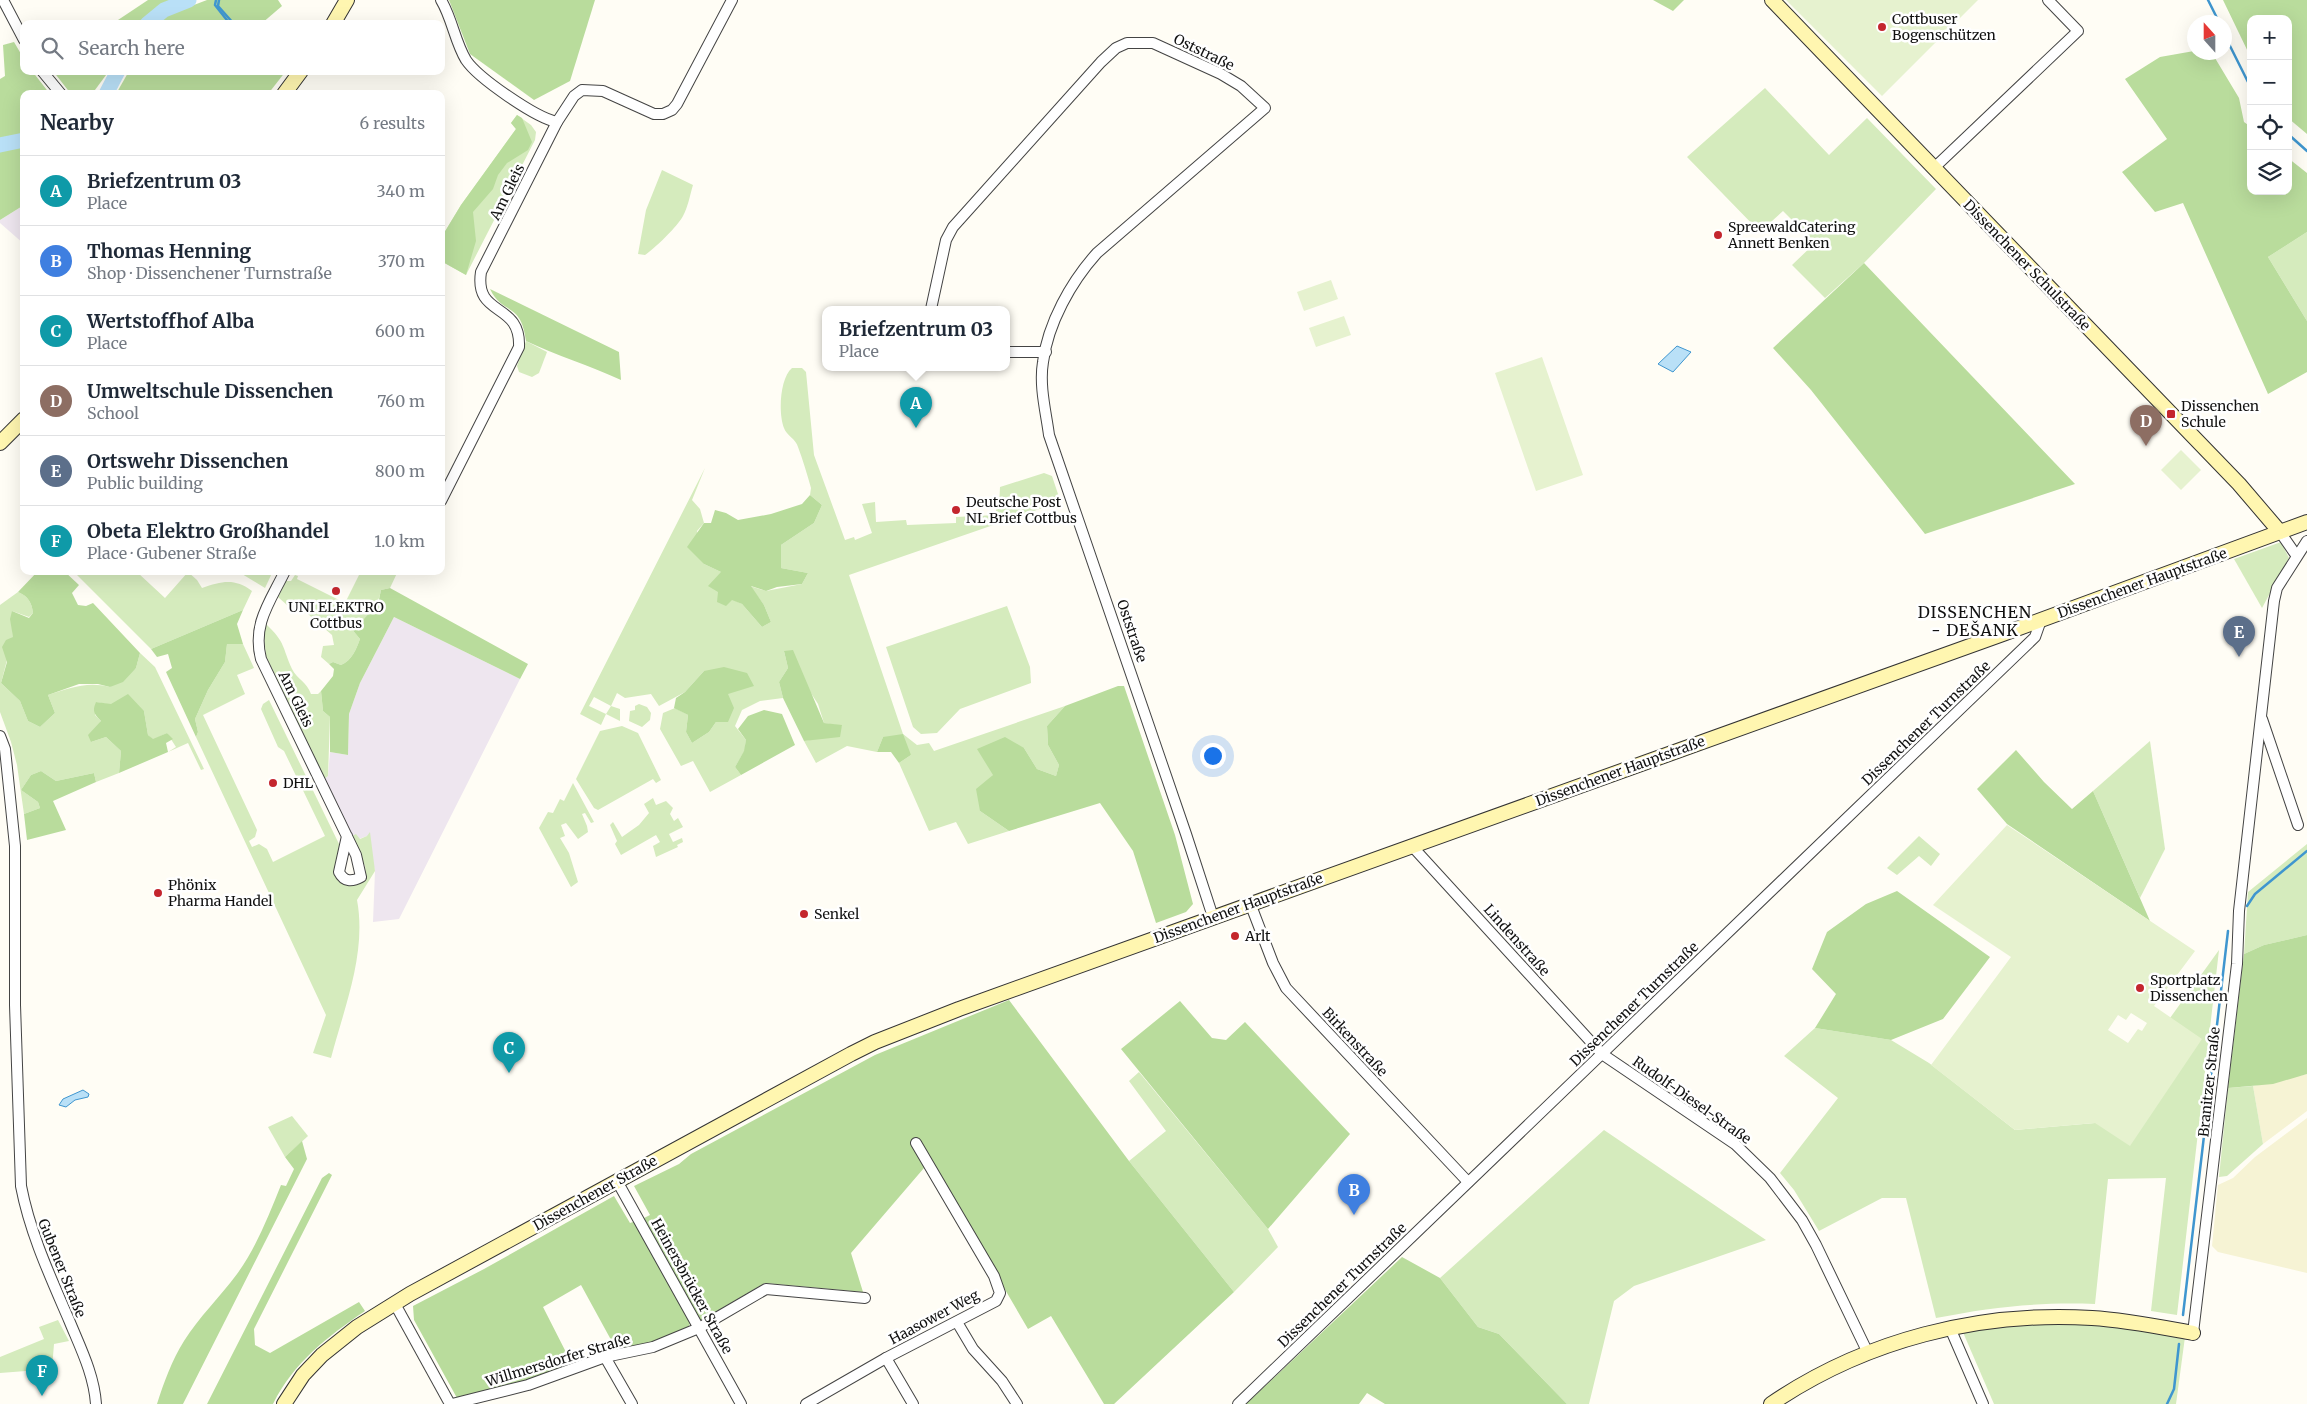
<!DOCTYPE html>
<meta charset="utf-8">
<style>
body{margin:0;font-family:Merriweather,serif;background:#f6f6f7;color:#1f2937}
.controls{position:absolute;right:15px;top:15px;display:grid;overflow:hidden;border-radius:10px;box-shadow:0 5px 20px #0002}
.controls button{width:45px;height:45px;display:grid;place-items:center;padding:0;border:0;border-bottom:1px solid #e0e1e3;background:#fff;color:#1f2937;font:25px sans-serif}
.compass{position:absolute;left:2187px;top:15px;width:45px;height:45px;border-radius:50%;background:#fff;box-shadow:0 5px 20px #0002;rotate:339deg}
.you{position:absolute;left:1212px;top:755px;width:18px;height:18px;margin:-12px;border:4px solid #fff;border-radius:50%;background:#1a73e8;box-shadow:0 0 0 8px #1a73e833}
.badge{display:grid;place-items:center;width:32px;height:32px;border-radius:50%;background:#1a73e8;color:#fff;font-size:16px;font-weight:700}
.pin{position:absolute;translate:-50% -41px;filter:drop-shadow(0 1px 2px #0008)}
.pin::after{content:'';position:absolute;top:26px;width:18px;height:15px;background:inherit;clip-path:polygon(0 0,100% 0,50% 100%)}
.popup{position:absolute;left:822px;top:306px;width:188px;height:65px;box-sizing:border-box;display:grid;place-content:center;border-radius:10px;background:#fff;filter:drop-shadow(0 1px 4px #0005);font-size:16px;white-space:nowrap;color:#747a83}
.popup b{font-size:19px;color:#1f2937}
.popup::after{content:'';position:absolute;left:50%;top:100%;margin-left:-10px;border:10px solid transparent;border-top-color:#fff}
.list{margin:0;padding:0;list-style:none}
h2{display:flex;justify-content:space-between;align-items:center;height:65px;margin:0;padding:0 20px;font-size:21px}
h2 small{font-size:16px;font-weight:400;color:#747a83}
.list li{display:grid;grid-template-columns:32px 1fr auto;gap:15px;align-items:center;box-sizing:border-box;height:70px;padding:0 20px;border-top:1px solid #e0e1e3}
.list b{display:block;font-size:19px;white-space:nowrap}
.list p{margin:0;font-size:16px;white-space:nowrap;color:#747a83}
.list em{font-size:16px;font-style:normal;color:#747a83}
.icon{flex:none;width:28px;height:28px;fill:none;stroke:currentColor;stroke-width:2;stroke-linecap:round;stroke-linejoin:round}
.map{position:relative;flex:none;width:2307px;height:1404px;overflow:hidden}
.search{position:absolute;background:#fff;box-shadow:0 5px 20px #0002;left:20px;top:20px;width:425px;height:55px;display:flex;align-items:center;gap:12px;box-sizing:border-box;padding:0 18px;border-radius:10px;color:#747a83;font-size:19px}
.panel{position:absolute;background:#fff;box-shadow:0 5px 20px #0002;left:20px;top:90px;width:425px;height:485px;border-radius:10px}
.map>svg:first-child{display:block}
.industrial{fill:#eee6ef}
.farmland{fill:#f6f3d4}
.green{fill:#d5ebbd;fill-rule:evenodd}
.forest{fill:#b9dc9c}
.pitch{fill:#e6f2cf;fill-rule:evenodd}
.water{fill:#b9e0f7;stroke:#3f96cf}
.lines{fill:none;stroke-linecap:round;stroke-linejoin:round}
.stream{stroke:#3f96cf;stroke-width:2.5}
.river{stroke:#b9e0f7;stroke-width:15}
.street-casing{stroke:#444;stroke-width:12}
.secondary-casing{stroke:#333;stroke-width:16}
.street{stroke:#fff;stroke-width:10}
.secondary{stroke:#fff6b0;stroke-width:14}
.poi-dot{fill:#c4262e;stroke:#fff;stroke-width:2}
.labels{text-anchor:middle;stroke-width:5;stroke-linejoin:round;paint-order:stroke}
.poi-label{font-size:14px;fill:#111;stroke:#fff;text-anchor:start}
.street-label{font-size:14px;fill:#111;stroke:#fff}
.quarter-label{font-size:16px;letter-spacing:1px;fill:#111;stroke:#fff}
</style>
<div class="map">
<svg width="2307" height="1404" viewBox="0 0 2307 1404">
<rect width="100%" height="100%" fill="#fffdf5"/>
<g class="industrial">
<path d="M24,205V244L0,223V220Z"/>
<path d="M394,617L520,679L399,919L373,922L375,871L367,836L359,839L352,836L324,779L328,776L330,752L348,755L349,714L360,683Z"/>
</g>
<g class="farmland">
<path d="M2307,1074V1111L2263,1144L2253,1086Z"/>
<path d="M2307,1118V1273L2218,1252L2212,1246L2218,1185L2233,1178L2255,1157Z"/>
</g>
<g class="green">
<path d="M1765,88L1829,155L1867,118L1936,189L1864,263L1825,298L1792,265L1815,243L1783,211L1760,232L1687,157Z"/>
<path d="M517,115L531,125L536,132L535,140L466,275L441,261V238L461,205L516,129L511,123Z"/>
<path d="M662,170L693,185C690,195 688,207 683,216C678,226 654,249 645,255L638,254L646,210Z"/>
<path d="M2307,232V321L2268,257Z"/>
<path d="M526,341L547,352L539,373L532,377L519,372L517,366Z"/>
<path d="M792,368H802L806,372L814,455L845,540L854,537L855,540L872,533L862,504L875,502L876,522L906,520L907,525L956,523V517L996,515V507H999L1000,487L1044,473L1052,476L1060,500L1057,503L849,575L903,734L917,745L929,743L934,751L1065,706L1047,726L1048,745L1059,765L1056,776L1037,769L1024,748L993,775L980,811L1009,831L968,844L956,822L929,831L899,763L911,755L883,737L877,752L847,746L816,763L804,741L815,739L842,726L824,723L818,704L784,651L788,668L779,682L783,698L760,701L742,710L735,726L746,740L745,750L735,767L741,775L710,792L693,761L681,766L660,729L663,713L675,708L688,715L686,732L692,743L709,732L716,722L704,671L685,692L659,706L651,694L625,698L617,693L611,706L620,709V721L606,714L601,725L580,714L705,468L692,500L700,509L704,523L697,531L704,564L721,572L732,599L742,604L762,627L771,622L764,605L750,586L766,591L802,584L808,573L781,568V545L814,523L822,505L810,495L811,488C807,474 803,460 798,447C796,439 786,435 784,428C778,413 780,378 792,368ZM594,697L611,706L606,714L589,706Z"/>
<path d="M2281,542L2289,558L2262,608L2234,559Z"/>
<path d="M73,571H139L138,573L165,598L188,572L197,580L202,588C222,581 235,578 252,591L243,610L151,649Z"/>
<path d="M237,571H273L265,588Z"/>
<path d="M361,571H398L390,588L381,590C378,608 367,620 350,627L360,639C356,650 352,660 341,665L333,662L329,664L321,657L323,646L334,645L332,635L308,614L296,613L278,597L286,581H291L295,575L298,576L297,579L345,603Z"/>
<path d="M18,592C28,596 32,603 33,613L29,617L12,611L13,637L1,683L20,701L28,721L40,727L55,713L48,695C70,688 87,681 110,687L136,668L140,653L155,667L204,769L201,770L188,743L168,752L176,747L167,733L153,740L148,735L144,711L96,702L95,715L101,721L91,742L106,737L121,751L119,773L96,782L94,773L56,781L41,771L31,775L21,790L38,802L40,808L24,814L17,765L11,742L0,712V605Z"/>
<path d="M1007,606L1030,667L1031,683L960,709L937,733L921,734L913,727L886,647Z"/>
<path d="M266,624C286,643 282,647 292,669C297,679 307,682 311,694H318L321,691L323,711L330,717L328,776L324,779L266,656L264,636Z"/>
<path d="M227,644H243L254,668L237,675L245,694L203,715L257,830L255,837L249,841L252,847L259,844L267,849L273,862L325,836L284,751L278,747L261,709L263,704L269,700L340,846L335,871L345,885C355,886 361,884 366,875L365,866L352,836L356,834L360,839L367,836L370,832L375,871L357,900C367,953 344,1008 331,1058L313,1053L326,1015L196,737L198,732L195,719L208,690L225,662Z"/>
<path d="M639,704L647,707L651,713L650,720L642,727L629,721L630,711L635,710V706Z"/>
<path d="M622,726L638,733L661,780L656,783L653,779L598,810L594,808L576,779L600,731Z"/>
<path d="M2150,741L2165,849L2140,898L2093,791Z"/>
<path d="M573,783L594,822L591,823L585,813L582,814L587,826L588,832L578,839L566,823L561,825L565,836L560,838L569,853L578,882L571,887L539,828L548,812L553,813L560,799L564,801Z"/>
<path d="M653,798L656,805L666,801L673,808L670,814L674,821L678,818L683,827L669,834L673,842L682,838L683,842L677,845L678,847L656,857L653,846L660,842L656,835L621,855L615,844L617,841L610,825L613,822L622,837L639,825L649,813L644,804Z"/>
<path d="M1919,836L1940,854L1931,866L1919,856L1897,875L1887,868Z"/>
<path d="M2307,844V935L2264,945L2244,954L2248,892Z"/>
<path d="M2219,950L2177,1315L2151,1311L2166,1178L2108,1179L2095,1304C2037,1302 1992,1307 1936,1318L1906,1198H1882L1819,1231L1794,1190L1780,1173L1838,1098L1784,1056L1815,1028L1891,1040L1929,1063L2015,1130L2095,1123L2201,1039L2170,1018Z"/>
<path d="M1139,1072L1268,1229L1278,1247L1234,1292L1129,1161L1166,1131L1129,1081Z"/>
<path d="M2253,1086L2263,1144L2227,1176L2219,1177L2228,1088Z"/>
<path d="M292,1116L308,1136L285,1157L268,1127Z"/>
<path d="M1604,1130L1766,1240L1634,1286L1614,1301L1589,1404H1567L1499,1334L1478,1327L1440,1278Z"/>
<path d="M58,1320L69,1341L54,1344L52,1369L0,1373V1357L44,1339L39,1327Z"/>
<path d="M2034,1323H2093L2185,1337L2176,1404H1994L1962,1330Z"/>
</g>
<g class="forest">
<path d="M148,0H175L164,4L136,24H112Z"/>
<path d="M207,0H278L282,6L261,24H155L165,16Z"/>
<path d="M449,0H595L570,81L534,100L470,54Z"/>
<path d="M1653,0H1684L1673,11Z"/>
<path d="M2223,0H2307V134L2288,118V19H2251V58Z"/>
<path d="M14,42L24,59V71H32L50,94H24V205L0,220V79L5,76L3,45Z"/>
<path d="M2194,51L2212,53L2239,98L2244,122L2251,127V191H2288V158L2307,173V232L2268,257L2307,321V372L2268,394L2183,203L2155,212L2122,172L2167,139L2125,79L2160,57Z"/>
<path d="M53,71H109L92,94H71Z"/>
<path d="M129,71H286L268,94H116Z"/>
<path d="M517,115L522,118L532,142L528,150L507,163L498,175L493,189L473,212L476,241L466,275L441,261V238L461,205L516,129L511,123Z"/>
<path d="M1864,263L2075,484L1925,534L1811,390L1773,348Z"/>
<path d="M490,289L619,352L621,380C589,365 557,356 526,341C521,301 503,316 490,289Z"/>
<path d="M810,495L822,505L814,523L781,545V568L808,573L802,584L777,587L766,591L751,586L764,605L771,622L762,627L742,604L732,600L726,606L717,602L718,592L708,586L721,572L704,564L687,547L704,523H711L715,510L726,513L738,520L771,514L802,504Z"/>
<path d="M38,571H64L79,585L72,593L78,605L86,606L93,603L140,653L136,668L123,682L110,687L98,684H79L48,695L55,713L40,727L28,721L20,701L1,683L7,662L2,647L6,640L13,637L10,619L12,611L29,618L33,613C32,603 28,596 18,592Z"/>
<path d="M390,588L528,664L520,679L394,617L360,683L349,714L348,755L330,752V717L323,711L321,691L333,676L334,669L329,664L333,662L341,665C352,660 356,650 360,639L350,627V623H360L378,604L381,590Z"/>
<path d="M243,610L237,624L243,644H227L225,662L208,690L195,719L198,732L196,737L166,672L172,668L168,654L157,657L151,649Z"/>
<path d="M793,650L824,723L842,725L840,737L804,741L783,698L779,682L788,668L784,651Z"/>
<path d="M724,667L747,673L754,686L728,694L734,708L728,722H716L709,732L692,743L686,732L688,715L674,708L676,698L685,692L704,671Z"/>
<path d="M1118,686H1124L1175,835L1193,904L1186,912L1156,923L1133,851L1100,803L1009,831L980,811L976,789L993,775L977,749L1005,737L1024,748L1037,769L1056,776L1059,765L1048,745L1047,726L1065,706Z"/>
<path d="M128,694L144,711L148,735L153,739L167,733L173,739L166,743L168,752L119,773L121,751L106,737L91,742L88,735L101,721C94,714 92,711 96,702L111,704Z"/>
<path d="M764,710L782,714L795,745L741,775L735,767L744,751L746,740L738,729L748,716Z"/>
<path d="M903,734L911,755L899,763L891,752H877L883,737Z"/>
<path d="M2016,750L2044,782L2072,809L2093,791L2150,921L2007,824L1977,789Z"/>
<path d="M41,771L56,781L94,773L96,782L53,801L66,830L27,840L24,814L40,808L38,802L21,790L31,775Z"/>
<path d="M1897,891L1990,957L1943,1019L1891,1040L1815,1028L1836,994L1812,969L1827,932L1866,904Z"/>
<path d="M2307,935V1074L2273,1084L2228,1088L2244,954L2264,945Z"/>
<path d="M1009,1000L1129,1161L1234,1292L1114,1404H1104L1051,1316L1028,1329L930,1161L851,1253L863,1292L765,1283L700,1321L644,1218L650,1215L634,1186L679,1164L691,1154L875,1055Z"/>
<path d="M1180,1001L1212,1038L1226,1040L1245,1022L1350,1134L1268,1229L1121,1049Z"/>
<path d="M302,1141L307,1159L183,1404H157C164,1382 172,1360 184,1341C199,1317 220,1297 237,1274C256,1248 269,1215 281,1185L286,1186L294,1169L285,1157Z"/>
<path d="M329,1173L332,1175L254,1329L255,1345L270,1353L359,1302L365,1311C327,1337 294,1362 273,1404H207L322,1178Z"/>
<path d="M614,1196L630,1223L636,1221L691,1321L688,1328L652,1343L616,1349L581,1285L543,1307L572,1364L528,1381L457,1398L414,1320L413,1306L484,1269Z"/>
<path d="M1402,1257L1440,1278L1478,1327L1499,1334L1567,1404H1385L1367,1393L1359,1404H1246Z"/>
</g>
<g class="pitch">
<path d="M1786,0H1978L1882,96Z"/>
<path d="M1331,280L1338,299L1304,311L1297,292Z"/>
<path d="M1344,316L1351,335L1316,347L1309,328Z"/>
<path d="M1542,357L1583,475L1536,491L1495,373Z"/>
<path d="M2181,450L2201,470L2181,490L2161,470Z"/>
<path d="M2007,825L2195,951L2154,1006L2202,1039L2130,1146L2095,1123L2015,1130L1931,1065L2011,957L1933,905ZM2131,1013L2147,1023L2142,1031L2138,1029L2128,1043L2108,1030L2118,1015L2126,1020Z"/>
</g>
<g class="water">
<path d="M1677,346L1691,352L1673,372L1658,364Z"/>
<path d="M83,1090L89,1094L88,1097L75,1100L66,1107L59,1105L63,1099Z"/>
</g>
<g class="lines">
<g class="stream">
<path d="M216,0L215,5L230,24"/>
<path d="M219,0L218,6L234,24"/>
<path d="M2208,0L2219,22"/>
<path d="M2224,34L2251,88"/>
<path d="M2288,134L2307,151"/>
<path d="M2247,906L2255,894L2307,851"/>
<path d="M2183,1315L2228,931"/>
<path d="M2167,1404L2174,1389L2179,1344"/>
</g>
<g class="river">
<path d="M147,24L164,10L189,0"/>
<path d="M106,94L118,71"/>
<path d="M0,145L24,140"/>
</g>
<defs>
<g id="street">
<path d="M3,0L24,40"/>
<path d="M441,0C452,18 455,42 466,60C478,78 536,118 557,122"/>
<path d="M42,71L61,94"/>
<path d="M1935,167L2078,31L2048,0"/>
<path d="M931,309L946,240L953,227L1101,62L1116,48L1127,43H1153L1221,74L1241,86L1265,108L1097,253C1071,282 1048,323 1043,362C1039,386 1046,412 1049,435L1186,834L1213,917"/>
<path d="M1006,352H1046"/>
<path d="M441,501L519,347C521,301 474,318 481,272L557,122L574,96L582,90L603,91L654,114H663L672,110L677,104L732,0"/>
<path d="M2280,532L2296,555"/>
<path d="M285,571C270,602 252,624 261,659L356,855L361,877C352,882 344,882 339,872L347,836"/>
<path d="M2262,719L2298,825"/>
<path d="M0,736L5,749L15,846V1005L21,1186C30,1233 50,1276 69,1320C80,1347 94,1374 96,1404"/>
<path d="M1411,845L1602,1054L1735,1144L1770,1178L1802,1220L1816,1245L1868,1353"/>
<path d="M1250,903L1273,963L1286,988L1468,1182"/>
<path d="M617,1181L741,1404"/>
<path d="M395,1304L450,1404"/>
<path d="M957,1322L973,1349L1002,1381L1017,1404"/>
<path d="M1950,1328L1983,1404"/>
<path d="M2193,1333L2237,964L2239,911L2274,601L2277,588L2307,541"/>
<path d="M605,1357L632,1404"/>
<path d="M886,1358L913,1404"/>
<path d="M452,1404L528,1385L605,1357L653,1347L699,1328L766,1289L865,1298"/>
<path d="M806,1404L886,1358L996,1301L1000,1293L994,1276L916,1143"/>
<path d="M1238,1404L2035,637L2041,620"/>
</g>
<g id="secondary">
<path d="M1772,0L2239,484L2280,532"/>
<path d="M333,24L347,0"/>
<path d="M284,94L301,71"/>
<path d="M0,443L24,419"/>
<path d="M284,1404L303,1375L322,1355L357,1327L410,1294L851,1054L875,1042L959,1009L2003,634L2307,522"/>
<path d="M1771,1404C1865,1340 1979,1311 2092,1318C2126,1320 2160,1327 2193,1333"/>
</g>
</defs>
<use href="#street" class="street-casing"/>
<use href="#secondary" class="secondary-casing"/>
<use href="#street" class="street"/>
<use href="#secondary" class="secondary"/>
</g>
<g class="poi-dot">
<circle cx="1882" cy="27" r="5"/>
<circle cx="1718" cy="235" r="5"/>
<rect x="2166" y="409" width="10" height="10" rx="2.5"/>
<circle cx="956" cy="510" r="5"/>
<circle cx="336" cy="591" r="5"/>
<circle cx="273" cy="783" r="5"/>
<circle cx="158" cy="893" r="5"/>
<circle cx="804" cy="914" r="5"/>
<circle cx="1235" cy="936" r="5"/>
<circle cx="2140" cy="988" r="5"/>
</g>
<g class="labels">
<g class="poi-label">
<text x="1892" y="24">Cottbuser<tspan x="1892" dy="16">Bogenschützen</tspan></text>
<text x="1728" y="232">SpreewaldCatering<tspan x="1728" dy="16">Annett Benken</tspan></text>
<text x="2181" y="411">Dissenchen<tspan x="2181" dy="16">Schule</tspan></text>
<text x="966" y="507">Deutsche Post<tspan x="966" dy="16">NL Brief Cottbus</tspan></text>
<text x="336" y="612" text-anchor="middle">UNI ELEKTRO<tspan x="336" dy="16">Cottbus</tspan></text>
<text x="283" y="788">DHL</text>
<text x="168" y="890">Phönix<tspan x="168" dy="16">Pharma Handel</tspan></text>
<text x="814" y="919">Senkel</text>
<text x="1245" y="941">Arlt</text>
<text x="2150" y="985">Sportplatz<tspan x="2150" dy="16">Dissenchen</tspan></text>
</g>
<g class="street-label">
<text transform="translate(1204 52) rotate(26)" y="5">Oststraße</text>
<text transform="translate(507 192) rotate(-64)" y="5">Am Gleis</text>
<text transform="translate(2027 265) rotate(46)" y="5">Dissenchener Schulstraße</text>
<text transform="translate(2142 583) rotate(-20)" y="5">Dissenchener Hauptstraße</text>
<text transform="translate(1132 631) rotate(71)" y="5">Oststraße</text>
<text transform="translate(296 699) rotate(64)" y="5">Am Gleis</text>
<text transform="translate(1926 723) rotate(-44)" y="5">Dissenchener Turnstraße</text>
<text transform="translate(1620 771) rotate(-20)" y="5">Dissenchener Hauptstraße</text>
<text transform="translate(1238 908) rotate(-20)" y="5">Dissenchener Hauptstraße</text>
<text transform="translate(1517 940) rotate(48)" y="5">Lindenstraße</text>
<text transform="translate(1634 1004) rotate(-44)" y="5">Dissenchener Turnstraße</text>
<text transform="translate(1355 1042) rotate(47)" y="5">Birkenstraße</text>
<text transform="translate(2209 1082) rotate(-84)" y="5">Branitzer Straße</text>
<text transform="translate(1692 1100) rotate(35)" y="5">Rudolf-Diesel-Straße</text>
<text transform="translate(595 1193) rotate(-29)" y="5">Dissenchener Straße</text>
<text transform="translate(62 1268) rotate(68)" y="5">Gubener Straße</text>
<text transform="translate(1342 1285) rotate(-44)" y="5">Dissenchener Turnstraße</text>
<text transform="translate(692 1286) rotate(61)" y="5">Heinersbrücker Straße</text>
<text transform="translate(934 1317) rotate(-28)" y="5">Haasower Weg</text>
<text transform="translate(558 1360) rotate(-17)" y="5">Willmersdorfer Straße</text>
</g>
<g class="quarter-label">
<text x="1975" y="618">DISSENCHEN<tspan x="1975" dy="18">- DEŠANK</tspan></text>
</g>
</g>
</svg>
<div class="controls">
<button>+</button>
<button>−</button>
<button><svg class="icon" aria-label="locate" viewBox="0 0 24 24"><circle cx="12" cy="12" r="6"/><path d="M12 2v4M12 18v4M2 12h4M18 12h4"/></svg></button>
<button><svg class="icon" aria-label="layers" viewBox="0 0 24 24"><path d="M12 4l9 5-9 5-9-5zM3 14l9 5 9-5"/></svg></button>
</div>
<svg class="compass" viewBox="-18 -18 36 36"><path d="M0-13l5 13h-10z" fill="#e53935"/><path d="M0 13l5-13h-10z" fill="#747a83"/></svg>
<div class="you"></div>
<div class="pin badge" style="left:916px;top:428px;background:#0f9aa8">A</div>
<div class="popup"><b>Briefzentrum 03</b>Place</div>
<div class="pin badge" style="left:1354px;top:1215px;background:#3f7fe0">B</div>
<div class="pin badge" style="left:509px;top:1073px;background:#0f9aa8">C</div>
<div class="pin badge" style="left:2146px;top:446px;background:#8d6e63">D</div>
<div class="pin badge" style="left:2239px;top:657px;background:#5c6f8a">E</div>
<div class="pin badge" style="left:42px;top:1396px;background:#0f9aa8">F</div>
<div class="search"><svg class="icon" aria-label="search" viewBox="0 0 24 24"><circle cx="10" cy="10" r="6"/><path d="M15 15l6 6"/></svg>Search here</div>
<section class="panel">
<h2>Nearby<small>6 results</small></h2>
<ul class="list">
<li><span class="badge" style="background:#0f9aa8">A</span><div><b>Briefzentrum 03</b><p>Place</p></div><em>340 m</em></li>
<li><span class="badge" style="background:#3f7fe0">B</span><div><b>Thomas Henning</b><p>Shop · Dissenchener Turnstraße</p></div><em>370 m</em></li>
<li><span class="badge" style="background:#0f9aa8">C</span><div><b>Wertstoffhof Alba</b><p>Place</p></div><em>600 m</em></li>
<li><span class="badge" style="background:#8d6e63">D</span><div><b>Umweltschule Dissenchen</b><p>School</p></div><em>760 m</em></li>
<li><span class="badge" style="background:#5c6f8a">E</span><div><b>Ortswehr Dissenchen</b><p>Public building</p></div><em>800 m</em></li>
<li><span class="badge" style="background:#0f9aa8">F</span><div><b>Obeta Elektro Großhandel</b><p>Place · Gubener Straße</p></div><em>1.0 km</em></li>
</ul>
</section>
</div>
